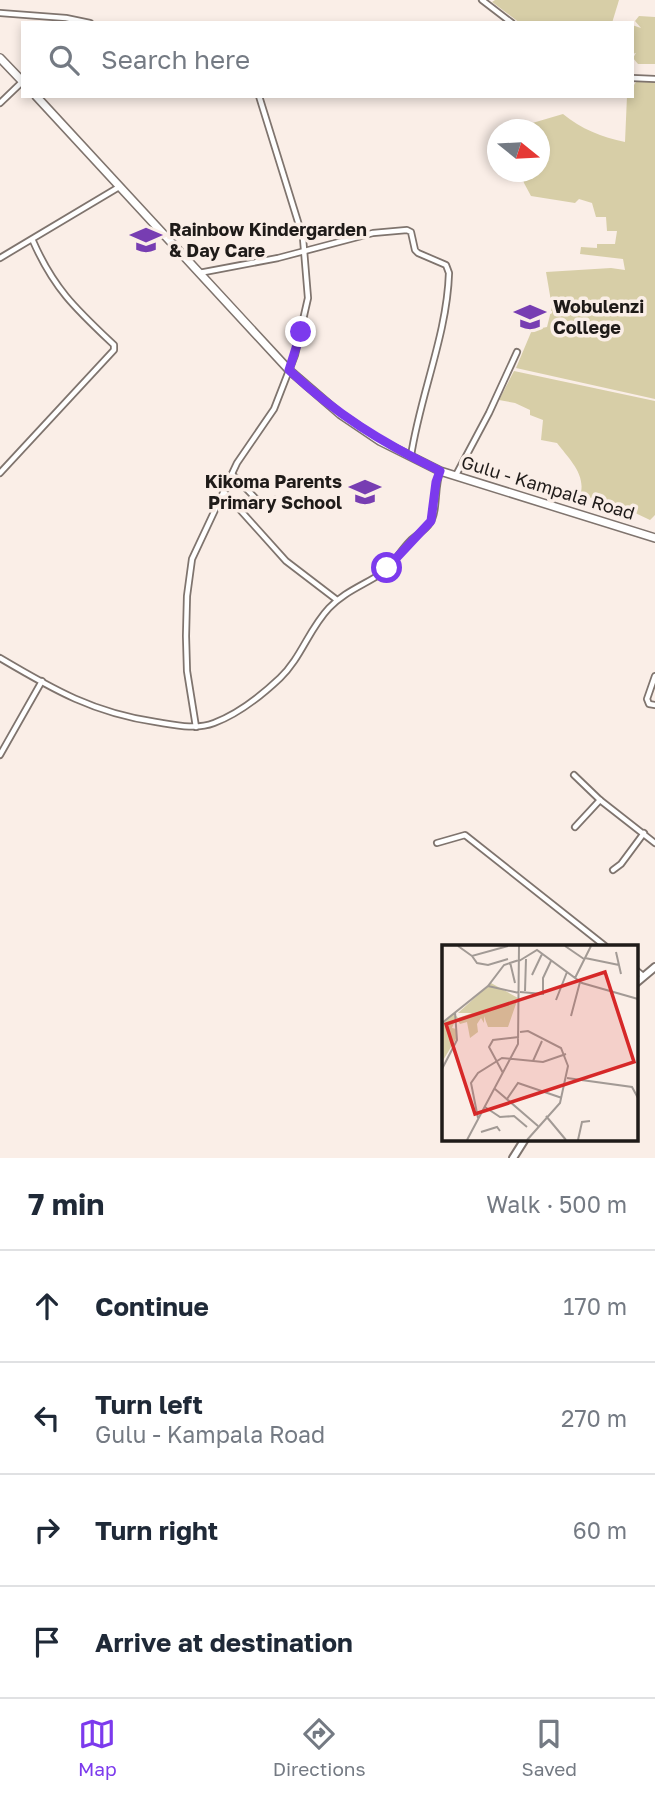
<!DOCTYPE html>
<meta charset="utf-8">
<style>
body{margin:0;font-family:"Golos Text",sans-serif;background:#f2f2f3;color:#1f2937}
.compass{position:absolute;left:487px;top:119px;width:63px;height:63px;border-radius:50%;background:#fff;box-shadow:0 4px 10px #0003;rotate:108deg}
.stop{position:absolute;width:21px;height:21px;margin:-16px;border:5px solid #7c3aed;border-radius:50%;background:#fff}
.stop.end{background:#7c3aed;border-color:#fff;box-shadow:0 2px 7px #0008}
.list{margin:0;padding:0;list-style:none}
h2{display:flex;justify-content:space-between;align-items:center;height:91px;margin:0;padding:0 28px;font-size:30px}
h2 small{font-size:23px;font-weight:400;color:#747a83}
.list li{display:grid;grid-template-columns:46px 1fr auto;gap:21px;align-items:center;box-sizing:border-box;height:112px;padding:0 28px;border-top:2px solid #e0e1e3}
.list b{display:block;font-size:26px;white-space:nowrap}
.list p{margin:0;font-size:23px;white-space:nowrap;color:#747a83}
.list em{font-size:23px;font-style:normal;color:#747a83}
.icon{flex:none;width:38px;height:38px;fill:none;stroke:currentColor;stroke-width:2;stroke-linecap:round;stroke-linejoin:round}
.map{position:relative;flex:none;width:655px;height:1158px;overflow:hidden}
.search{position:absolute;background:#fff;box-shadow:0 4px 10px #0003;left:21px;right:21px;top:21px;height:77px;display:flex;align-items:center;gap:18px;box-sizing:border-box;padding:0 24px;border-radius:0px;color:#747a83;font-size:26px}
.sheet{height:539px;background:#fff}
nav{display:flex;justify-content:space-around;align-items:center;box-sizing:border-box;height:98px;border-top:2px solid #e0e1e3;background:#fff;font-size:19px;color:#747a83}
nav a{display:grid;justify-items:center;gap:4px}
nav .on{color:#7c3aed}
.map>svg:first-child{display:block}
.green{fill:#d7cea7}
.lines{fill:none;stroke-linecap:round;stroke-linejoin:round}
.street-casing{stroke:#7f746e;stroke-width:8}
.secondary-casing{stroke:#7f746e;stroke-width:10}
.primary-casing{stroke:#7f746e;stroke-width:10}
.street{stroke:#fff;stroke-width:4.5}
.secondary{stroke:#fff;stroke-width:6}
.primary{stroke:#fff;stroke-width:7}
.route{stroke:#7c3aed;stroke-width:9}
.labels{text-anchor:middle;stroke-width:7;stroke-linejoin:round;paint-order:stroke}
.poi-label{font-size:18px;font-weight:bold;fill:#1f1b19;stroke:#faeee7;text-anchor:start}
.street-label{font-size:18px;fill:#1f1b19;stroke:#faeee7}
.inset-road{fill:none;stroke:#a29a95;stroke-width:2}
.view{fill:#d62828;fill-opacity:0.15;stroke:#d62828;stroke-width:3.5}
.inset-edge{fill:none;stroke:#1f1b19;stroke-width:3.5}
</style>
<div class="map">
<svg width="655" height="1158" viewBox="0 0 655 1158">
<rect width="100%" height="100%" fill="#faeee7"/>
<g class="green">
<path d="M495,0H619L612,23H520L492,2Z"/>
<path d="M639,16L655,17V64H638L633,58L636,53L632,54V25L641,28L635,21Z"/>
<path d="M636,82H655V399L516,368L532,330L547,327L552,307L546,272L611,268L625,270L623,259L580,254L581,247L597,248V244H615L617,231H607L606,217H596L592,203L579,199L575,203L531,196L524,183L521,172H540V130L512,129L563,114C581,129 602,137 625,142L627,96H632V88Z"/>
<path d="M514,371L655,401V515L650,520L610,501L580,496C587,475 569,459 557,443L541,440L543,420L530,415V410L515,403L499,400Z"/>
</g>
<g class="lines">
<defs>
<g id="street">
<path d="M482,0L512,23"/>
<path d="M0,13L66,18L90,23"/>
<path d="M632,78L655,79"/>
<path d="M0,103L22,82"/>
<path d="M0,258L119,187"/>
<path d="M199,273L278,258L373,233L407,230L411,232L415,250L418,253L446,265L449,273C447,335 420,395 411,456"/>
<path d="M0,473L114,350V345C76,309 54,289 33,241"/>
<path d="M232,474L262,505L269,506L275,500"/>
<path d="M456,475L489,413L517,352"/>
<path d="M224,492L286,561L337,600"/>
<path d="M0,658C54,690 94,713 156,722C175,725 196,730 214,723C238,714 262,695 280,678C301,658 309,629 329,608C344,592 364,585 382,573C394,564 400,551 410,541C416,535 425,531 430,523C438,511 434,487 440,472"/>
<path d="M655,676L647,699L649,704L655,705"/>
<path d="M196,727L187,671L186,636L187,596L192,559L237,463L274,409L295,355L308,298L303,238L259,96"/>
<path d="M0,755L42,681"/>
<path d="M574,775L600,800L655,843"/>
<path d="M575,827L600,800"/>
<path d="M437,843L465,835L605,946"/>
<path d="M613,870L621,864L644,833"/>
<path d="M636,970L643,976"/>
</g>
<g id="secondary">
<path d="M636,983L655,967"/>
<path d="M513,1158L525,1139"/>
</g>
<g id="primary">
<path d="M0,58L23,82"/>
<path d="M36,96L289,370L340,414L380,441L440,471L655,538"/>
</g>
</defs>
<use href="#street" class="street-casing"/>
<use href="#secondary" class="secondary-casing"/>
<use href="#primary" class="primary-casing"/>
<use href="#street" class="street"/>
<use href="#secondary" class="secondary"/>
<use href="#primary" class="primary"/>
</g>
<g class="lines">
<path class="route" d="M301,332L289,370C337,415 381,442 440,471L436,482L431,521L387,568"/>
</g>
<defs>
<symbol id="school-bare" viewBox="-9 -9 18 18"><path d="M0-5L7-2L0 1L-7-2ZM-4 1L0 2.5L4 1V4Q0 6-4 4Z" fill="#773db2" stroke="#faeee7" stroke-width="2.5" paint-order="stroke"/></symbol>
</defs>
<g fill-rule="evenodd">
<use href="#school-bare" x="124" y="218" width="44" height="44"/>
<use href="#school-bare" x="508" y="295" width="44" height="44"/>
<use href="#school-bare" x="343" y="470" width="44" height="44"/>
</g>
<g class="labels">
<g class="poi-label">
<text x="169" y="236">Rainbow Kindergarden<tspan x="169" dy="21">&amp; Day Care</tspan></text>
<text x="553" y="313">Wobulenzi<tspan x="553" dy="21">College</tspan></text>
<text x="342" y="488" text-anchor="end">Kikoma Parents<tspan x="342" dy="21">Primary School</tspan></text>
</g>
<g class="street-label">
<text transform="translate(548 488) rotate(17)" y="6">Gulu - Kampala Road</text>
</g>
</g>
<g transform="translate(442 945)">
<rect width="196" height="196" fill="#faeee7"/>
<path d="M49,38L76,53L66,82H46L42,71V78L39,73L35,79L36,87L28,93L25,77L18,79L14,73L10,83L15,84L14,94L0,117V78L12,68L16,73L30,68H16Z" fill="#d7cea7"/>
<path class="inset-road" d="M16,1L30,11L66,1M123,1L142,14M174,7L179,29M30,11L35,18L46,20L66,14M143,13L177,20M77,16L95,5L140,38L196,54M68,17L73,38M90,30L100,9M133,33L149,1M46,41L77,48M83,46L84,14M78,47L101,49V33L109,16M114,55L125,27M129,71L138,37M0,78L46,41L62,20L77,15M78,87L86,86L119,103L126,121L118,158L85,195M91,116L100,96M0,124L15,95L13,67M61,128L47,102L51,95L77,92M125,133L190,142L196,153M53,144L96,181M65,154L76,138L120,153M43,162L58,172L72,171L85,182M104,171L124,195M36,173L29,138L36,128L60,113L101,117L124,109M39,187L55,182L58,186M25,195L76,99L77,1M136,195L140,177L148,176"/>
<path class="view" d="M163,27L192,117L33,169L4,79Z"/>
<rect width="196" height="196" class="inset-edge"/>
</g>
</svg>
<svg class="compass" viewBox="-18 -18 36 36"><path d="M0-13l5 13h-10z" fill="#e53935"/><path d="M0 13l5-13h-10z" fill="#747a83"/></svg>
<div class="stop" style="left:387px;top:568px"></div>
<div class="stop end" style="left:301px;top:332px"></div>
<div class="search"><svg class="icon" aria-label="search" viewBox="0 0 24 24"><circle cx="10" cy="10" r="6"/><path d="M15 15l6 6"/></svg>Search here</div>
</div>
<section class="sheet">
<h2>7 min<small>Walk · 500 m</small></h2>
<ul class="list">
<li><svg class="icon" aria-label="ahead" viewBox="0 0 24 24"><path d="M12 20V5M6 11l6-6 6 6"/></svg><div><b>Continue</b></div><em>170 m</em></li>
<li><svg class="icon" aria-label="left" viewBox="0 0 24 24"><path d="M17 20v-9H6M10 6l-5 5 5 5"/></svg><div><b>Turn left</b><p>Gulu - Kampala Road</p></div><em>270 m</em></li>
<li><svg class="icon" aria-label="right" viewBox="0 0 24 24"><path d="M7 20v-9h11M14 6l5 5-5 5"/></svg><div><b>Turn right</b></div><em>60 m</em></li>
<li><svg class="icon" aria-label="arrive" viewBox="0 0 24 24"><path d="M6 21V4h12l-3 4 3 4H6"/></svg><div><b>Arrive at destination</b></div></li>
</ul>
</section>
<nav>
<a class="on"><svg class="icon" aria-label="map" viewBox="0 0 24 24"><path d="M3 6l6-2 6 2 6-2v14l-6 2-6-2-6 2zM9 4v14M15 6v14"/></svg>Map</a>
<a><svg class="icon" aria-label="directions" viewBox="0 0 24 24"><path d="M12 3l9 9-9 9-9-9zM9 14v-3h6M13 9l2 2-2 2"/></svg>Directions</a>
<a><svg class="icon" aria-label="saved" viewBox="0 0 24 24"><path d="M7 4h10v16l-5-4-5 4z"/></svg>Saved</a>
</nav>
